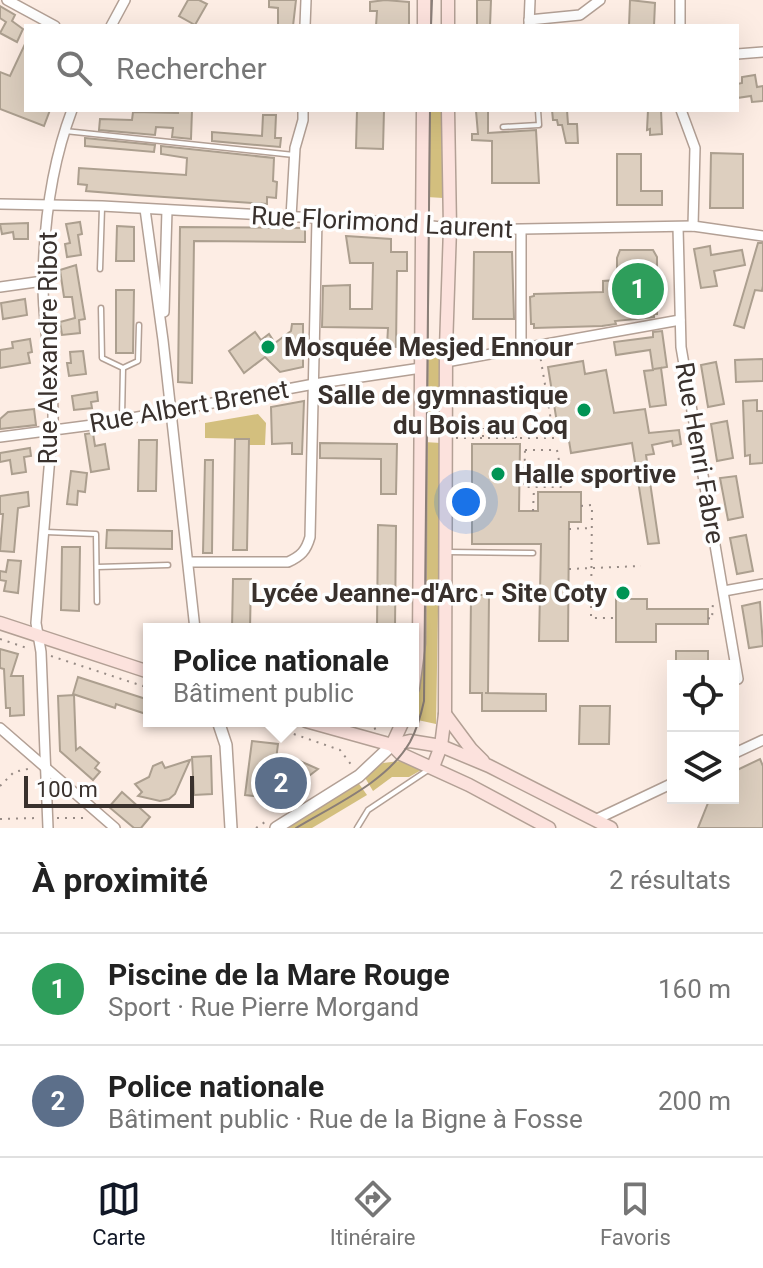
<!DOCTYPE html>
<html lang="fr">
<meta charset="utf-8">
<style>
body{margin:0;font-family:Roboto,sans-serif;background:#f2f2f2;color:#222}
.controls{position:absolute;right:24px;bottom:24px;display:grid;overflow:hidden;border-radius:0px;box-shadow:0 8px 32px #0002}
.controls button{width:72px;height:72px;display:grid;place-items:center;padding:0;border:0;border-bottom:2px solid #e0e0e0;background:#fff;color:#222;font:40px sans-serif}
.scale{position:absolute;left:24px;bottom:20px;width:170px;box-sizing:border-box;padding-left:8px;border:4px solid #39312d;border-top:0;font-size:22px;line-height:28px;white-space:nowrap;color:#39312d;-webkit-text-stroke:6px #fefefe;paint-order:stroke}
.you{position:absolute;left:466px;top:502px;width:28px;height:28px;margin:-20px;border:6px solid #fff;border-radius:50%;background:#1a73e8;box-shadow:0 0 0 12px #1a73e833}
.badge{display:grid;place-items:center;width:52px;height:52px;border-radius:50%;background:#111827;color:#fff;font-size:26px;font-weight:700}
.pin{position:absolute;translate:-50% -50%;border:4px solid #fff;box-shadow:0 2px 8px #0006}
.popup{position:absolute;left:143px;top:623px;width:276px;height:104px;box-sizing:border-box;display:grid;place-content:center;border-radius:0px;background:#fff;filter:drop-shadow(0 2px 6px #0005);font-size:26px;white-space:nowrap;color:#767676}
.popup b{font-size:30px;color:#222}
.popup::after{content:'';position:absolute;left:50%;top:100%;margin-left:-16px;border:16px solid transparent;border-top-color:#fff}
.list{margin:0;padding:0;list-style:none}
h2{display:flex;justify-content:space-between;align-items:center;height:104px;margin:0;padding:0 32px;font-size:34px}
h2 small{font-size:26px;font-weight:400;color:#767676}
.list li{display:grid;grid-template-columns:52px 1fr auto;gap:24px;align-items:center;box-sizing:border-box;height:112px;padding:0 32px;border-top:2px solid #e0e0e0}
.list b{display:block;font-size:30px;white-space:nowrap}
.list p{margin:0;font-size:26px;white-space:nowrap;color:#767676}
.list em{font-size:26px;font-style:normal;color:#767676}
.icon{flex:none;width:44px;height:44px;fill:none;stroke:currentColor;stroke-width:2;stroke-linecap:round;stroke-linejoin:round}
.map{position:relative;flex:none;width:763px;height:828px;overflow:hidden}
.search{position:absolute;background:#fff;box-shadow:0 8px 32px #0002;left:24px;right:24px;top:24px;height:88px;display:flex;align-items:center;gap:20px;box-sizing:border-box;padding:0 28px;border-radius:0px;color:#767676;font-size:30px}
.sheet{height:328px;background:#fff}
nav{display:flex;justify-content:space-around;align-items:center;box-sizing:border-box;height:112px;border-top:2px solid #e0e0e0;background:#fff;font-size:22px;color:#767676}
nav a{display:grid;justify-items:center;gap:4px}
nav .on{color:#111827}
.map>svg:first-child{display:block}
.green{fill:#d3bf7e}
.building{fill:#ddcfbf;stroke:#ac9f8f;stroke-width:2}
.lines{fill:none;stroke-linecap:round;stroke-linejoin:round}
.service-casing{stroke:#b3a095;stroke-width:7}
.minor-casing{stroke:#b3a095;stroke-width:12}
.tertiary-casing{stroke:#b3a095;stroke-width:14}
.secondary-casing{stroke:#b3a095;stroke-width:15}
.path{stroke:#978b85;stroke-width:2;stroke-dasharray:2 6;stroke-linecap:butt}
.service{stroke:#fff;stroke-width:4}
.minor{stroke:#fff;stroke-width:9}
.tertiary{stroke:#fff;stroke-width:11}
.secondary{stroke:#fce2dd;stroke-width:12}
.tram{stroke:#8a7e78;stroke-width:2}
.poi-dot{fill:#009455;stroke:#fefefe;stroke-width:3}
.labels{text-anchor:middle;stroke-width:7;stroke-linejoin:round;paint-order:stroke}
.street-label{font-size:26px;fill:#39312d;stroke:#fefefe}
.poi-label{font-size:26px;font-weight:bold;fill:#39312d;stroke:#fefefe;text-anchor:start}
</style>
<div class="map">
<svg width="763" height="828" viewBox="0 0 763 828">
<rect width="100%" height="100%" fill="#fdede4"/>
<g class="green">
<path d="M428,110H443V198L427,197Z"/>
<path d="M442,354V433L425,431V357Z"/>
<path d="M258,414L266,423L265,445H249L248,439L205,438V423Z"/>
<path d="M424,442L441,443L436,724L413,719L421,677L423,646Z"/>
<path d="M400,761L423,769L409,777H392L373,791L364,776L383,763Z"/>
<path d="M357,781L367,795L312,828H281Z"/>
</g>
<g class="building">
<path d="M188,0H199L207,4L195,25L179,16Z"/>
<path d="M269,0H296L293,26H278V8L269,7Z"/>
<path d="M385,0L409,2V26H376L377,11H370V2Z"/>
<path d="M477,0H491L490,26H477Z"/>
<path d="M630,0L655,3L654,26H629Z"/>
<path d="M0,6L15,15L12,21L23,29L17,42L0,33L6,22L0,18Z"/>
<path d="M26,42V110H50L44,126L0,109V72L10,76Z"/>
<path d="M755,75L757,87L763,86V101L752,102L751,96L737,98V84L742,83V77Z"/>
<path d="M178,110H192L191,139L172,137L173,128L156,127L155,135L99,130L100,119L132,120L133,112L178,113Z"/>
<path d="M357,110H384L383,149L356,148Z"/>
<path d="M552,110H567L568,124H577L578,143H566L562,125H558L557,120H553Z"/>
<path d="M648,110H661L662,134L650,135V129L647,130Z"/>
<path d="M476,111H488V133L536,130L539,183H492V141L472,140V134H478Z"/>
<path d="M263,115H276L275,138H281L280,147L212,141V132L262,136Z"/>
<path d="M85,138L155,145L154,152L85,146Z"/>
<path d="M161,146L274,158L273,181L277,182L276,198L267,197V204L135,195L86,191L87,185L78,184L79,168L186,175L187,158L161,154Z"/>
<path d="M711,153L743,154V208H710Z"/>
<path d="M617,154H641V191H662V205H617Z"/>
<path d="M80,222L82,234L78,235L81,255L67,257L65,244L70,243L66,224Z"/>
<path d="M28,223V239H14L13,232L2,234L0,224Z"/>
<path d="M117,226L134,227V261H116Z"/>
<path d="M180,227L305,228V242L194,241L192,383L178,382Z"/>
<path d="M346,236L391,239V252H407V271H397L396,347L387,346L388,328L322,327L323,286L350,285V309H372L373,263H350Z"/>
<path d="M758,243H763V286L762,291L755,290L744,328L734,325Z"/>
<path d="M710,246L711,255L742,250L745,265L714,271L717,286L701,288L694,249Z"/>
<path d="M620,250H653L657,257V314H654V317L615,321L616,324L602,326L534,328V324H531L530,297L534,296V294L603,292V281L617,280V258Z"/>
<path d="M474,252H512L514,319H473Z"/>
<path d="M76,265L85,319L79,320L80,333L62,335L60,322L75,318L72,297H64L60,270Z"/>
<path d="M116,290H134L133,353H116Z"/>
<path d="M25,299L27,315L3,319L1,303Z"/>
<path d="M292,324H303V367L280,372L265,357L244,373L229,351L255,332L261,340L269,334L275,343L291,331Z"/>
<path d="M662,331L667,367L654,369L661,368L666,405L650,407L644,371L653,370L650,350L616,355L614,342L653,337V332Z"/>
<path d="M30,339L32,352L28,353L30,363L0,368V350L13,348L12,342Z"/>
<path d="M83,351L86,374L69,376L67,363H71L70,352Z"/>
<path d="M763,359V381L736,382L735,360Z"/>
<path d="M583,361L585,374L606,370L614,413L645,409L649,433L679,430L681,444L673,446L672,441L652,445L654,454L646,455L659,543L648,544L632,443L571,453L566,422L557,423L548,367Z"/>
<path d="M716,362L724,404L708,407L701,365Z"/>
<path d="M97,392L98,401L91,402L92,408L74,410L72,396Z"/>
<path d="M757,400V411H763V463L750,464V455L745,456L743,401Z"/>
<path d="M304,401L302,454H292V443L272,444L271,407Z"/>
<path d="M34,409L36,425L0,429V419L8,412Z"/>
<path d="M727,421L733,458L717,461L711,424Z"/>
<path d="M93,433L95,446L105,444L109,469L91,472L85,434Z"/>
<path d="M235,439H249L247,550H233Z"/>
<path d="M139,440H157L156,491H138Z"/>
<path d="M320,443L397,444L396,494H381V459L320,458Z"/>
<path d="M472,444H520L519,511H538V492H581V522H569L568,641H539L541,544H472Z"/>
<path d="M30,448L31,456L24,457L26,472L12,474L10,460L0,462V453Z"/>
<path d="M205,460H213L212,553H203Z"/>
<path d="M71,471L87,473L85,492L78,491L77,505L67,504Z"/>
<path d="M736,476L743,517L728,520L720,478Z"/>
<path d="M28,492L29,506L18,508L14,552L0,551L3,514H0V496Z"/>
<path d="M378,525L396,526L395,629H377Z"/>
<path d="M107,530L172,531V549L106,548Z"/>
<path d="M746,535L753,571L737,574L730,538Z"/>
<path d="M62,547H80L79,611L61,610Z"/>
<path d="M8,560L21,561L18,593L4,591L6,581L0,580V571L6,572Z"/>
<path d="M233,579H251L250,629H232Z"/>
<path d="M471,595H489L488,693H485L546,694V711H482V693H470Z"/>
<path d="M616,599H647V609H708V624H656V642H616Z"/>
<path d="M760,602L763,646L749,648L742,606Z"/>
<path d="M0,649L18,654L11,676H23L24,715L10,716V708H6L4,669L0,668Z"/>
<rect x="676" y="651" width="32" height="15"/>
<path d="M78,677L149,700V715L116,704L115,708L73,694Z"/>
<path d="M74,695L76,750L80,747L99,763L95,768L100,772L93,780L60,751L58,696Z"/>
<path d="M580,706H610L609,744H579Z"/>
<path d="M252,741L278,744L276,760L297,770L300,761L318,769L271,805L273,798L245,795Z"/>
<path d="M211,756L212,794L194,795L192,757Z"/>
<path d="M760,759L763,766V828H698L710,798H733V772Z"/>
<path d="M190,760L175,794L169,799L160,801L138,796L142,792L135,784L149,777L153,766L162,762L165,768Z"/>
<path d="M122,792L150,817L141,828H134L109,807Z"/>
</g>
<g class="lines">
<defs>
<g id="service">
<path d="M503,127L539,125L538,110"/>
<path d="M65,131L294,155"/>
<path d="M100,269L102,208"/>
<path d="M101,308L102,358L123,368L122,417"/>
<path d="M123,368L138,361L139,325"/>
<path d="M46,532L96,534L97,602"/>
<path d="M448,552L533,553"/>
<path d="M97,567L168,565"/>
<path d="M357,828L368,810L428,770"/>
</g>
<g id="minor">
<path d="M7,0L55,26"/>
<path d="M529,20L580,15L600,0"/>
<path d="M529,25L530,0"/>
<path d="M111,26L125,0"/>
<path d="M305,26L306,0"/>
<path d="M680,26V0"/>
<path d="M737,54L763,52"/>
<path d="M681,110L695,148L693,226"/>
<path d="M0,204L102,206L406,223L467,230L693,226L763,236"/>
<path d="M145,209L163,340L195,629"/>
<path d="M291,217L295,148L303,120V110"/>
<path d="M678,227L681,347L738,679"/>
<path d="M0,287L43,281"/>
<path d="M164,312L167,210"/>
<path d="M521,349V230"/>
<path d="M446,362L680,320"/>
<path d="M0,437L100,424L314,384L421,368"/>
<path d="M189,562H288C301,556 306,551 310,537L317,219"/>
<path d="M724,591L763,584"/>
<path d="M0,728L115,828"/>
<path d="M733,754L763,740"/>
<path d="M597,819L673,783"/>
<path d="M48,828L41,652L36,623L53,421C54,374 42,327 43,279C44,223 52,163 72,110"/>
</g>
<g id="tertiary">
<path d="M218,721L226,745L231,828"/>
<path d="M276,828L359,776L392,745"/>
</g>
<g id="secondary">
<path d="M424,26V0"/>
<path d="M448,26V0"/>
<path d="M0,623L149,672"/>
<path d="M413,688L419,643L423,110"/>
<path d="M445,714L471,749L483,761"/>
<path d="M306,721L392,745L410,741L441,746L489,766L611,828"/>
<path d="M392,745L401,754L469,785L549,828"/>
<path d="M392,745L403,721"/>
<path d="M433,767L441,746L445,714L446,348L450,228L448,110"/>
</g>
</defs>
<use href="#service" class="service-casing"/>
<use href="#minor" class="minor-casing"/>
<use href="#tertiary" class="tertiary-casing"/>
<use href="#secondary" class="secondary-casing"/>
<g class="path">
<path d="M456,396H546"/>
<path d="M483,437V428"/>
<path d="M456,438H554L540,355"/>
<path d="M516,438V430"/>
<path d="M525,450H557L564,487H524Z"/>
<path d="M581,506L592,505L591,618H616"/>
<path d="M533,511L534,488"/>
<path d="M569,529L590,528"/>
<path d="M569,569L641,566"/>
<path d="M708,618L712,619L713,602"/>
<path d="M0,639L30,649"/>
<path d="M51,656L149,688"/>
<path d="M256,721L340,750L353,767"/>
<path d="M374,729L389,723"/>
<path d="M0,786L14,772L32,768"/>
<path d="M57,818H86"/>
<path d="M0,819L38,818"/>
<path d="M256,828L268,820"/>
</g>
<use href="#service" class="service"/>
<use href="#minor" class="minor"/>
<use href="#tertiary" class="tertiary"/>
<use href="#secondary" class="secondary"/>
<g class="tram">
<path d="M431,26L432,0"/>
<path d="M296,828C334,805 387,782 410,742C417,729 421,715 424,701L430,110"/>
</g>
</g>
<g class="poi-dot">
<circle cx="268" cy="347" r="8"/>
<circle cx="584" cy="410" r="8"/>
<circle cx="498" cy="474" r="8"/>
<circle cx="623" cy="593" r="8"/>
</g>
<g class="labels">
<g class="street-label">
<text transform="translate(382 222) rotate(3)" y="9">Rue Florimond Laurent</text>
<text transform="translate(48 348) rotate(-90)" y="9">Rue Alexandre Ribot</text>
<text transform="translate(189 406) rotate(-10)" y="9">Rue Albert Brenet</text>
<text transform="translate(700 453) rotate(80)" y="9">Rue Henri Fabre</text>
</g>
<g class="poi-label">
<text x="284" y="356">Mosquée Mesjed Ennour</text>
<text x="568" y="404" text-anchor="end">Salle de gymnastique<tspan x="568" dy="30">du Bois au Coq</tspan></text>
<text x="514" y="483">Halle sportive</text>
<text x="607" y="602" text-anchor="end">Lycée Jeanne-d'Arc - Site Coty</text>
</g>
</g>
</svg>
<div class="controls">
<button><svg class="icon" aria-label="locate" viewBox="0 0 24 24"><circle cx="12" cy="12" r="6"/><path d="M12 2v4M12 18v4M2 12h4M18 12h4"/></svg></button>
<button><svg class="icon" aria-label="layers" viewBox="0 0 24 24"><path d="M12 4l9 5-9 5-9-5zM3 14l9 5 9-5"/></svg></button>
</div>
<div class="scale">100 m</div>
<div class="you"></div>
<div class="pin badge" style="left:638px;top:289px;background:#2e9e5b">1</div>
<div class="pin badge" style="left:281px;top:783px;background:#5c6f8a">2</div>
<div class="popup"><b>Police nationale</b>Bâtiment public</div>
<div class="search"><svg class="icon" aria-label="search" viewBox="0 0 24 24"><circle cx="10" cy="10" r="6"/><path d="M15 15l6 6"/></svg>Rechercher</div>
</div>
<section class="sheet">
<h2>À proximité<small>2 résultats</small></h2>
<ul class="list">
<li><span class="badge" style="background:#2e9e5b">1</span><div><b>Piscine de la Mare Rouge</b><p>Sport · Rue Pierre Morgand</p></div><em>160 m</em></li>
<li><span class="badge" style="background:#5c6f8a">2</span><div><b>Police nationale</b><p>Bâtiment public · Rue de la Bigne à Fosse</p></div><em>200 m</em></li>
</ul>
</section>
<nav>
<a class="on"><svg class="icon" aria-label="map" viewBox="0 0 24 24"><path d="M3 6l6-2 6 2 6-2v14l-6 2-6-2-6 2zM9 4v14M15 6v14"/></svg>Carte</a>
<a><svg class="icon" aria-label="directions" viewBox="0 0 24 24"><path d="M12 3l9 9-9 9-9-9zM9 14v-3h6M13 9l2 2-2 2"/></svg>Itinéraire</a>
<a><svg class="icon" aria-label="saved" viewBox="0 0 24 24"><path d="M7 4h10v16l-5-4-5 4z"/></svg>Favoris</a>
</nav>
